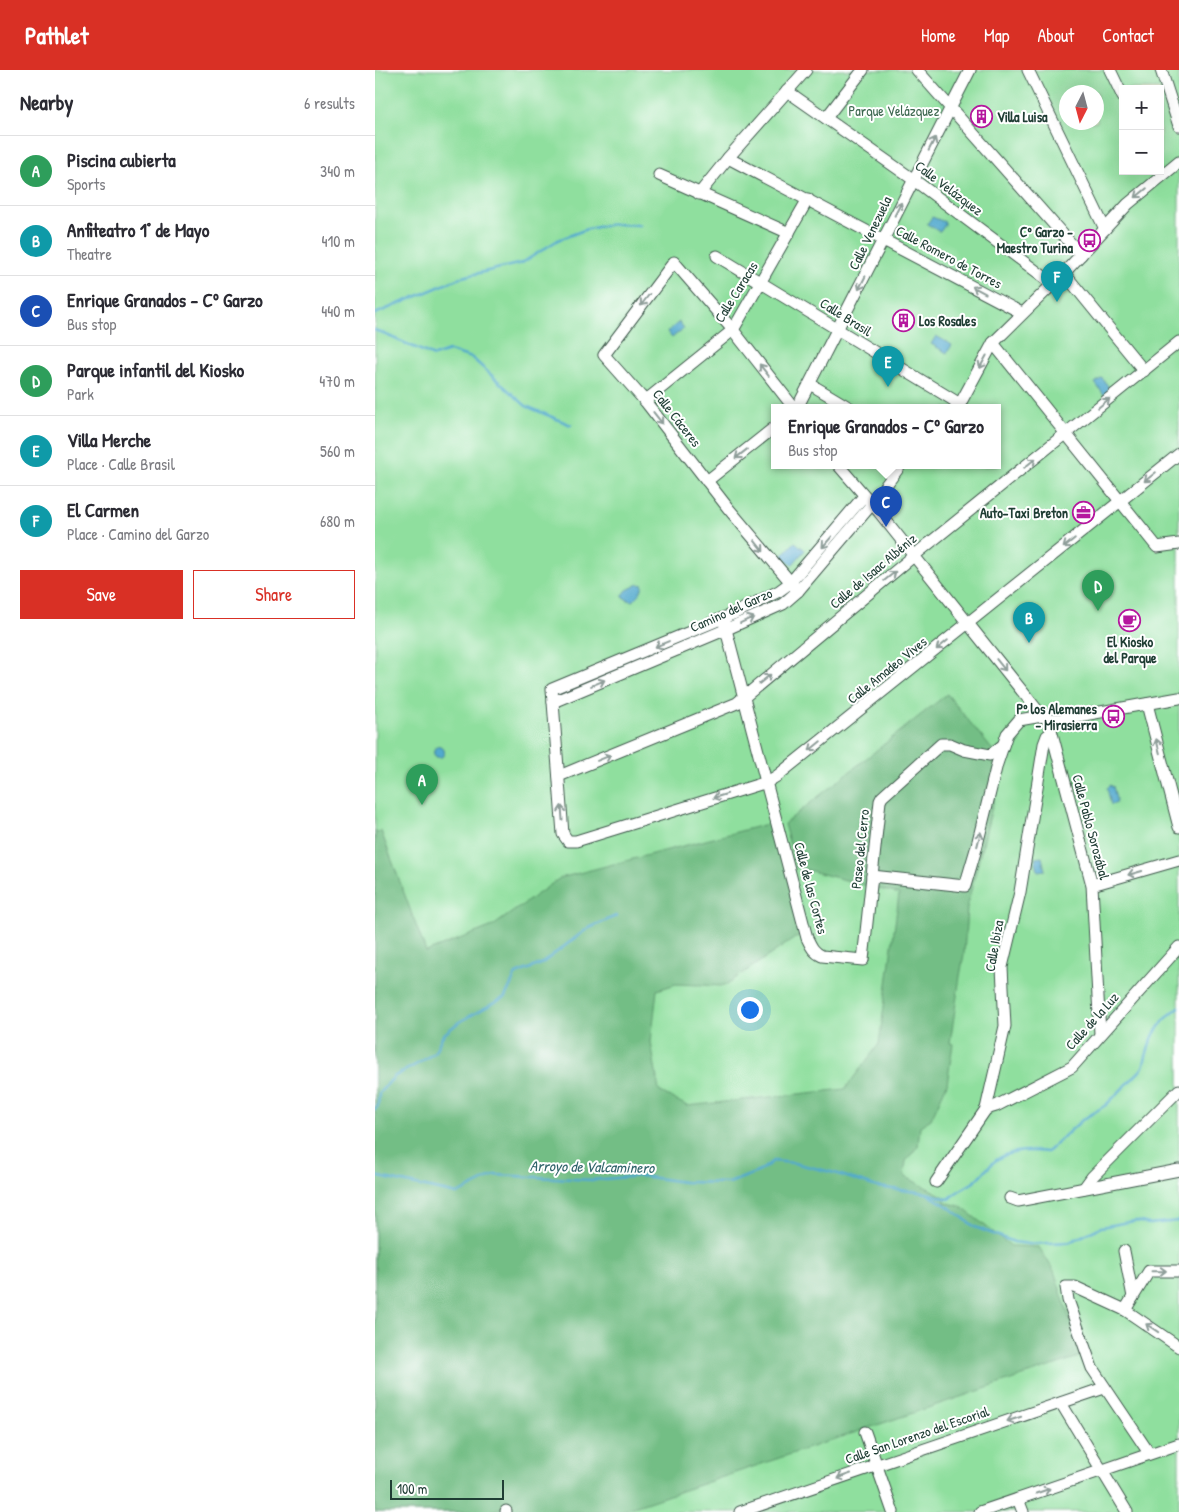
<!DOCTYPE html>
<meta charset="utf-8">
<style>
body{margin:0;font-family:"Patrick Hand",sans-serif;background:#f7f7f7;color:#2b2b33}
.controls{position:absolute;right:15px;top:15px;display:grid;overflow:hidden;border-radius:0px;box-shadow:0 5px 20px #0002}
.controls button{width:45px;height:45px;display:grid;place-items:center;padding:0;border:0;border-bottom:1px solid #e1e1e2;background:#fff;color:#2b2b33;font:25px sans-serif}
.compass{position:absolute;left:684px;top:15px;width:45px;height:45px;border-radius:50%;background:#fff;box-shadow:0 5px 20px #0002;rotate:186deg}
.scale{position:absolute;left:15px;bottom:12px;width:114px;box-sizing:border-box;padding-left:5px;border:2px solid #1f3d34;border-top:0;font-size:14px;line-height:18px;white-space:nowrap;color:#1f3d34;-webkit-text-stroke:4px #fff;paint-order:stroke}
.you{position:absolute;left:374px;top:939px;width:18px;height:18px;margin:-12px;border:4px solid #fff;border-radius:50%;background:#1a73e8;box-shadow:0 0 0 8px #1a73e833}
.badge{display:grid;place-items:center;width:32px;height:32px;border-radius:50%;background:#d93025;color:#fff;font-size:16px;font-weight:700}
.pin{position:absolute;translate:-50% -41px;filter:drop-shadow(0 1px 2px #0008)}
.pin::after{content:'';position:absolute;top:26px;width:18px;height:15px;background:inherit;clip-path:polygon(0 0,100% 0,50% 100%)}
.popup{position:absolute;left:396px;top:334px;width:230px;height:65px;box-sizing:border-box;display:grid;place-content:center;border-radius:0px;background:#fff;filter:drop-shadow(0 1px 4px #0005);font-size:16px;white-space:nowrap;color:#7c7c81}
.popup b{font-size:19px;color:#2b2b33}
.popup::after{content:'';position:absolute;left:50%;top:100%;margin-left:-10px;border:10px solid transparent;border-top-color:#fff}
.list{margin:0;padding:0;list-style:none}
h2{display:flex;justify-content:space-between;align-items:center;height:65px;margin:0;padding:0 20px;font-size:21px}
h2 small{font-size:16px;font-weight:400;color:#7c7c81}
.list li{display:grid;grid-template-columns:32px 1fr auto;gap:15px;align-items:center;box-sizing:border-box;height:70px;padding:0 20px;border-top:1px solid #e1e1e2}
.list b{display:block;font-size:19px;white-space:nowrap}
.list p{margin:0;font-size:16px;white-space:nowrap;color:#7c7c81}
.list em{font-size:16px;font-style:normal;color:#7c7c81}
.actions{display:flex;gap:10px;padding:15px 20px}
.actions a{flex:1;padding:11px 0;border:1px solid #d93025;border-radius:0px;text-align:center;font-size:18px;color:#d93025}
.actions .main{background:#d93025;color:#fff}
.map{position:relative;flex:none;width:804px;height:1442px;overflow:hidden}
header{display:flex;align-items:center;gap:30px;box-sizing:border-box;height:70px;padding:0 25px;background:#d93025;color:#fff}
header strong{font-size:24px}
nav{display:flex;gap:28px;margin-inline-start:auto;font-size:18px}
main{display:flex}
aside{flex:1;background:#fff}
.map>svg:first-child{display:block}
.green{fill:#8fdf9e;stroke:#578e69;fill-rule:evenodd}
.forest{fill:#73be85;stroke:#497e5c}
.water{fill:#51a9ce;stroke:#387381}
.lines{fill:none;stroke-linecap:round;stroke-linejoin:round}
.stream{stroke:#51a9ce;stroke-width:2.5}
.minor-casing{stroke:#3d564a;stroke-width:13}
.minor{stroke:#fff;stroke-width:11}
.oneway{stroke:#8f9e9a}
.labels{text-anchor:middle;stroke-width:4;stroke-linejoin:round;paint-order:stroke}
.park-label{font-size:14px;fill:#3b664e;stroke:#fff}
.poi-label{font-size:14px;font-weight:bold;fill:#1f3d34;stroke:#fff;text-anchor:end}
.street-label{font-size:14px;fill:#1f3d34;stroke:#fff}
.water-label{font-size:15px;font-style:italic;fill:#30636a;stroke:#fff}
</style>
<header>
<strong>Pathlet</strong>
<nav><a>Home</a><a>Map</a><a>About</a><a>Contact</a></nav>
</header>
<main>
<aside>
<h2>Nearby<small>6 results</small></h2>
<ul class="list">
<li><span class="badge" style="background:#2e9e5b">A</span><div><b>Piscina cubierta</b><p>Sports</p></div><em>340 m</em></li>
<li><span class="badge" style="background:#0f9aa8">B</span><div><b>Anfiteatro 1° de Mayo</b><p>Theatre</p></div><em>410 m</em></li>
<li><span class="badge" style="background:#1a4fb4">C</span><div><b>Enrique Granados - Cº Garzo</b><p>Bus stop</p></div><em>440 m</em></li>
<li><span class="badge" style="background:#2e9e5b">D</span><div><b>Parque infantil del Kiosko</b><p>Park</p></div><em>470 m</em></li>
<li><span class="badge" style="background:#0f9aa8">E</span><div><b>Villa Merche</b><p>Place · Calle Brasil</p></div><em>560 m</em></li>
<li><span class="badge" style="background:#0f9aa8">F</span><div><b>El Carmen</b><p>Place · Camino del Garzo</p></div><em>680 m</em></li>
</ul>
<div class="actions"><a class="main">Save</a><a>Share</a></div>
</aside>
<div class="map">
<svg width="804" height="1442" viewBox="0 0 804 1442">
<rect width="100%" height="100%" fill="#fff"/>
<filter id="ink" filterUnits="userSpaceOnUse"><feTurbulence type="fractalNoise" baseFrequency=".02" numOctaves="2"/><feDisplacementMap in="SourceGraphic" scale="10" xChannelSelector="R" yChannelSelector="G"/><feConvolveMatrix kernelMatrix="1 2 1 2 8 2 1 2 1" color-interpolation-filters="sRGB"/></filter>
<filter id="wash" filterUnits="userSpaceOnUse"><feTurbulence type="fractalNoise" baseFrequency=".0096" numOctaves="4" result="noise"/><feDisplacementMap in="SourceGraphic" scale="20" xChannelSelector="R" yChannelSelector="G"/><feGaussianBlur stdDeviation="1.12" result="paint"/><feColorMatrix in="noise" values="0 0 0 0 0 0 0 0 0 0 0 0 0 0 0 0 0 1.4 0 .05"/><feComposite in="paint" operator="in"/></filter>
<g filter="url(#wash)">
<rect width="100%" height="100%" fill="#eae5c8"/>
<path class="green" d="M0,0H804V1442H0ZM748,19H785V101H748ZM692,22H722V52H692ZM400,338H622V396H400Z"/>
<path class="forest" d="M572,624L628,693L592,837L589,884L585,906L575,973L578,974L572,1014L556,1049L545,1056L543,1076L531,1091L529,1106L572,1128L569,1132L585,1136L636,1176L664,1177L679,1201L707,1286L244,1442H137L134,1436L113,1442H0V761L2,763L6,761L51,882L118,856L185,808L400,752L429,862L349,916L301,914L282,920L276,972L284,1021L312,1036L470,1019L504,974L524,824L421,797L409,754Z"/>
<g class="water">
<path d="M557,147L570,152V155L565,162L552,154Z"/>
<path d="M304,252L309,258L297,268L292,262Z"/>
<path d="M561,266L577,275L572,283L556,274Z"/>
<path d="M727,308L736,320L729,325L720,313Z"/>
<path d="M420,472L430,480L417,495L407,486Z"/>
<path d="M264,514L268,515C268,519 261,531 256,531C255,531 249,528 248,527V525L252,520Z"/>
<circle cx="64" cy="682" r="5.5"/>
<path d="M736,715V717L738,716L742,733L736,735L732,718Z"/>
<path d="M667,787L670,800L663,801L660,788Z"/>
</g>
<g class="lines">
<g class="stream">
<path d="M0,244L87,207L147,193L183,170L212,159L238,154L265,155"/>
<path d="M0,260L59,286L74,281L97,288L151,336L196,355"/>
<path d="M0,1039L3,1036L4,1023L20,1006L44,993L59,983L68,965L84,952L130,927L141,904L166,894L212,859L241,846"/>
<path d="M0,1106L82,1124L120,1105L217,1110L266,1106L309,1112L354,1113L385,1101L398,1091L419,1093L460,1103L502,1117L551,1123L574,1129C581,1121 590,1118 599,1112C606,1107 610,1100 616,1095C629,1080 654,1080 672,1082L707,1050L731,1035L765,1001L768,997C776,967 779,957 804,937"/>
<path d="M554,1125L574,1137L600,1157L639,1172L654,1174L695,1172L726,1157L753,1152L761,1151L774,1154L804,1151"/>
</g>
</g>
</g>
<g filter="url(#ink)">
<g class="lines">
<defs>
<g id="minor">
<path d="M542,0L706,185"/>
<path d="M653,0L730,159"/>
<path d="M735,0L748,27"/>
<path d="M786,0L804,56"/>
<path d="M412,21L539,110L677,213"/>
<path d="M451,48L488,0"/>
<path d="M353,88L647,243"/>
<path d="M284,105L414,163"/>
<path d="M324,124L353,88L431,0"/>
<path d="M342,186L585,334"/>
<path d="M689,203L769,301"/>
<path d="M618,273L782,477L804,474"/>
<path d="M435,314L475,338"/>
<path d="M270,331L358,260L433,129"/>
<path d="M419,338L358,260L299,192L229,285L270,331L353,438L423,521"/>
<path d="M422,338L595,0"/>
<path d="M580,338L585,334L618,273L689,203L753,134L804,92"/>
<path d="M464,396L504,442L667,646L674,649H686L804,628"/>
<path d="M332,411L400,357"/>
<path d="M489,426L415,513L404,521L358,544L177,619L188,764L193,771H201L392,712L402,706L804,384"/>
<path d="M348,548L432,868C436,876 438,882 447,886L488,890L505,731L507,727L566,674H575L589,680L615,685L628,675"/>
<path d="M178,632L352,559L408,534L423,521L497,434L525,396"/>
<path d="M772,634L804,757"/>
<path d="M675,656L717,815L725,964"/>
<path d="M184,706L362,633L541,484L804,272"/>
<path d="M497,806L590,816L601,779L622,694L632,664L644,650L667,646"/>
<path d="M717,815L804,790"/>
<path d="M611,1039L621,1036L697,997L804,877"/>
<path d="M561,1112L611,1039L630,956L627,897L645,822L669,674L672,666L676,663"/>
<path d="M709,1118L717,1107L804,1020"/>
<path d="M635,1128L643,1131L804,1100"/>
<path d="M749,1181L758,1227"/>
<path d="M750,1240L774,1201H804"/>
<path d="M686,1333L752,1442"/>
<path d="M490,1362L518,1442"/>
<path d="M774,1383L717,1298L693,1230L691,1217H700L750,1240L804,1277"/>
<path d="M643,1429L648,1442"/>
<path d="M131,1441V1442"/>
<path d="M365,1442L729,1318"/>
<path d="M605,1442L804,1374"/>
</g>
</defs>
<use href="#minor" class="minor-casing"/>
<use href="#minor" class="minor"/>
</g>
<defs><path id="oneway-shaft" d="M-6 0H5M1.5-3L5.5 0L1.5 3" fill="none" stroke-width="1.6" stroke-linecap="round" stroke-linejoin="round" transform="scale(1.25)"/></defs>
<g class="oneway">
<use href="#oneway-shaft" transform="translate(557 74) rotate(-63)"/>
<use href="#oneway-shaft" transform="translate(766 123) rotate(141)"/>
<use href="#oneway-shaft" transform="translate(523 139) rotate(-63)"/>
<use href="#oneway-shaft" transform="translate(487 213) rotate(117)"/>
<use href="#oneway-shaft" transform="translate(604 220) rotate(-152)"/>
<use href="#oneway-shaft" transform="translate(270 230) rotate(127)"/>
<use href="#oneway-shaft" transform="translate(608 292) rotate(119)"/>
<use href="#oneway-shaft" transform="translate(389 300) rotate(-128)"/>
<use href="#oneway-shaft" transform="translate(729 333) rotate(-39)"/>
<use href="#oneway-shaft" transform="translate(283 348) rotate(52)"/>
<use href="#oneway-shaft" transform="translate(366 384) rotate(142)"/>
<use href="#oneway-shaft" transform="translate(655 393) rotate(-39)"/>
<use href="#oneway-shaft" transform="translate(775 407) rotate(141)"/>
<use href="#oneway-shaft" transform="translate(452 472) rotate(131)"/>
<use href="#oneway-shaft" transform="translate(694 473) rotate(141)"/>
<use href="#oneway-shaft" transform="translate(384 476) rotate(51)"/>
<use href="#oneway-shaft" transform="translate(515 506) rotate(-39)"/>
<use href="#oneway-shaft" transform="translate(372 550) rotate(-24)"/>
<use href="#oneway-shaft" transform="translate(287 574) rotate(157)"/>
<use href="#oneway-shaft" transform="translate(567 575) rotate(141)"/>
<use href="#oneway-shaft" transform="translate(626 595) rotate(51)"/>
<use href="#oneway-shaft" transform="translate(390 609) rotate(-39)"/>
<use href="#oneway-shaft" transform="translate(223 613) rotate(-23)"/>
<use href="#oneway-shaft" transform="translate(440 676) rotate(141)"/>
<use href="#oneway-shaft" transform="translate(783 676) rotate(-104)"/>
<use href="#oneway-shaft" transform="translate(229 688) rotate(-22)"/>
<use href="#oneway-shaft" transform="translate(345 726) rotate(163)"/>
<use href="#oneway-shaft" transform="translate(187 743) rotate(-94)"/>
<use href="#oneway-shaft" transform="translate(604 769) rotate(-76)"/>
<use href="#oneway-shaft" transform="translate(760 803) rotate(164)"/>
<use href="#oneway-shaft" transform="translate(784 1201) rotate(-1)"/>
<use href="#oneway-shaft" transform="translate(777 1258) rotate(-146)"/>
<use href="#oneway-shaft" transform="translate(639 1349) rotate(162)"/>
<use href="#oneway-shaft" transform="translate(469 1406) rotate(161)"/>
<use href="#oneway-shaft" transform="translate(668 1421) rotate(-19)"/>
</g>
</g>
<defs>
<symbol id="building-ring" viewBox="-11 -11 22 22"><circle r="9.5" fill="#fff" stroke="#b5179e" stroke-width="1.5"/><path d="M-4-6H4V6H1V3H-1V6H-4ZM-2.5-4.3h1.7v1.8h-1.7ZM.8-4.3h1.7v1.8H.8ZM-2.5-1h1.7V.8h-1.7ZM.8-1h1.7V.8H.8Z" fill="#b5179e"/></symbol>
<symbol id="bus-ring" viewBox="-11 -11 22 22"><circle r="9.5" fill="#fff" stroke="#b5179e" stroke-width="1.5"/><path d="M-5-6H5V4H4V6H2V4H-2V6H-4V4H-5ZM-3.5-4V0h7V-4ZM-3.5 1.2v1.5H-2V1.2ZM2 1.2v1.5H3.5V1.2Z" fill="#b5179e"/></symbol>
<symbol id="office-ring" viewBox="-11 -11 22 22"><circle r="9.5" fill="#fff" stroke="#b5179e" stroke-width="1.5"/><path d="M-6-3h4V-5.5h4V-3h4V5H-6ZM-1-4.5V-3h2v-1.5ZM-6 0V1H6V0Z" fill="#b5179e"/></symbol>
<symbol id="cafe-ring" viewBox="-11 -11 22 22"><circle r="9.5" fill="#fff" stroke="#b5179e" stroke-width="1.5"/><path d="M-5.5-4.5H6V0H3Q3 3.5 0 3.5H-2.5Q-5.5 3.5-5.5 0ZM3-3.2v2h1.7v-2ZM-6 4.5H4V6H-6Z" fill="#b5179e"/></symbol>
</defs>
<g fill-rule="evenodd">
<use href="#building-ring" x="594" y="34" width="25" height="25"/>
<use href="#bus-ring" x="702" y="158" width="25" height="25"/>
<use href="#building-ring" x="516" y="238" width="25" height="25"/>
<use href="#office-ring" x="696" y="430" width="25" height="25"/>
<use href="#cafe-ring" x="742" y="538" width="25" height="25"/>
<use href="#bus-ring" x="726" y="634" width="25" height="25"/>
</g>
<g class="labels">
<g class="park-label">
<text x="519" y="46">Parque Velázquez</text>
</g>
<g class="poi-label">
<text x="622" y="52" text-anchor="start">Villa Luisa</text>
<text x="698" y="167">Cº Garzo -<tspan x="698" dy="16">Maestro Turina</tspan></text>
<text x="544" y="256" text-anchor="start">Los Rosales</text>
<text x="693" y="448">Auto-Taxi Breton</text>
<text x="755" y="577" text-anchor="middle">El Kiosko<tspan x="755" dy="16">del Parque</tspan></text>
<text x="722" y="644">Pº los Alemanes<tspan x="722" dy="16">- Mirasierra</tspan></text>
</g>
<g class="street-label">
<text transform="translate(574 118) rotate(37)" y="5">Calle Velázquez</text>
<text transform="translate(495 163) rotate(-64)" y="5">Calle Venezuela</text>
<text transform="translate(574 187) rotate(28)" y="5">Calle Romero de Torres</text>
<text transform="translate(361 222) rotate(-58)" y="5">Calle Caracas</text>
<text transform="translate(471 247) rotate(32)" y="5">Calle Brasil</text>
<text transform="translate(302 348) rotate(52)" y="5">Calle Cáceres</text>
<text transform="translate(498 501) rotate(-40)" y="5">Calle de Isaac Albéniz</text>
<text transform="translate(356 540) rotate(-24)" y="5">Camino del Garzo</text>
<text transform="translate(512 600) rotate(-39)" y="5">Calle Amadeo Vives</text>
<text transform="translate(716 757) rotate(75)" y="5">Calle Pablo Sorozábal</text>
<text transform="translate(485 779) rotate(-84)" y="5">Paseo del Cerro</text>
<text transform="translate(436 818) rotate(75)" y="5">Calle de las Cortes</text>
<text transform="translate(619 876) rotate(-80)" y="5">Calle Ibiza</text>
<text transform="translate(717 951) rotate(-48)" y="5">Calle de la Luz</text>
<text transform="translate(542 1365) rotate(-19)" y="5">Calle San Lorenzo del Escorial</text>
</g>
<g class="water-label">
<text transform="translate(217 1097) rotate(1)" y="5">Arroyo de Valcaminero</text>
</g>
</g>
</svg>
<div class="controls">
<button>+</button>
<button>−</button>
</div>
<svg class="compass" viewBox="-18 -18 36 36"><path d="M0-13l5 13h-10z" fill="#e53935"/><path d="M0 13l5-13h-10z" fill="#7c7c81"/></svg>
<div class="scale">100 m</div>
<div class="you"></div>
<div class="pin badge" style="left:47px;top:735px;background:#2e9e5b">A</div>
<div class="pin badge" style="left:654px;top:573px;background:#0f9aa8">B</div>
<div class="pin badge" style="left:511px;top:457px;background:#1a4fb4">C</div>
<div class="popup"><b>Enrique Granados - Cº Garzo</b>Bus stop</div>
<div class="pin badge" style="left:723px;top:541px;background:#2e9e5b">D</div>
<div class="pin badge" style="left:513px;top:317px;background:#0f9aa8">E</div>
<div class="pin badge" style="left:682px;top:232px;background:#0f9aa8">F</div>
</div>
</main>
